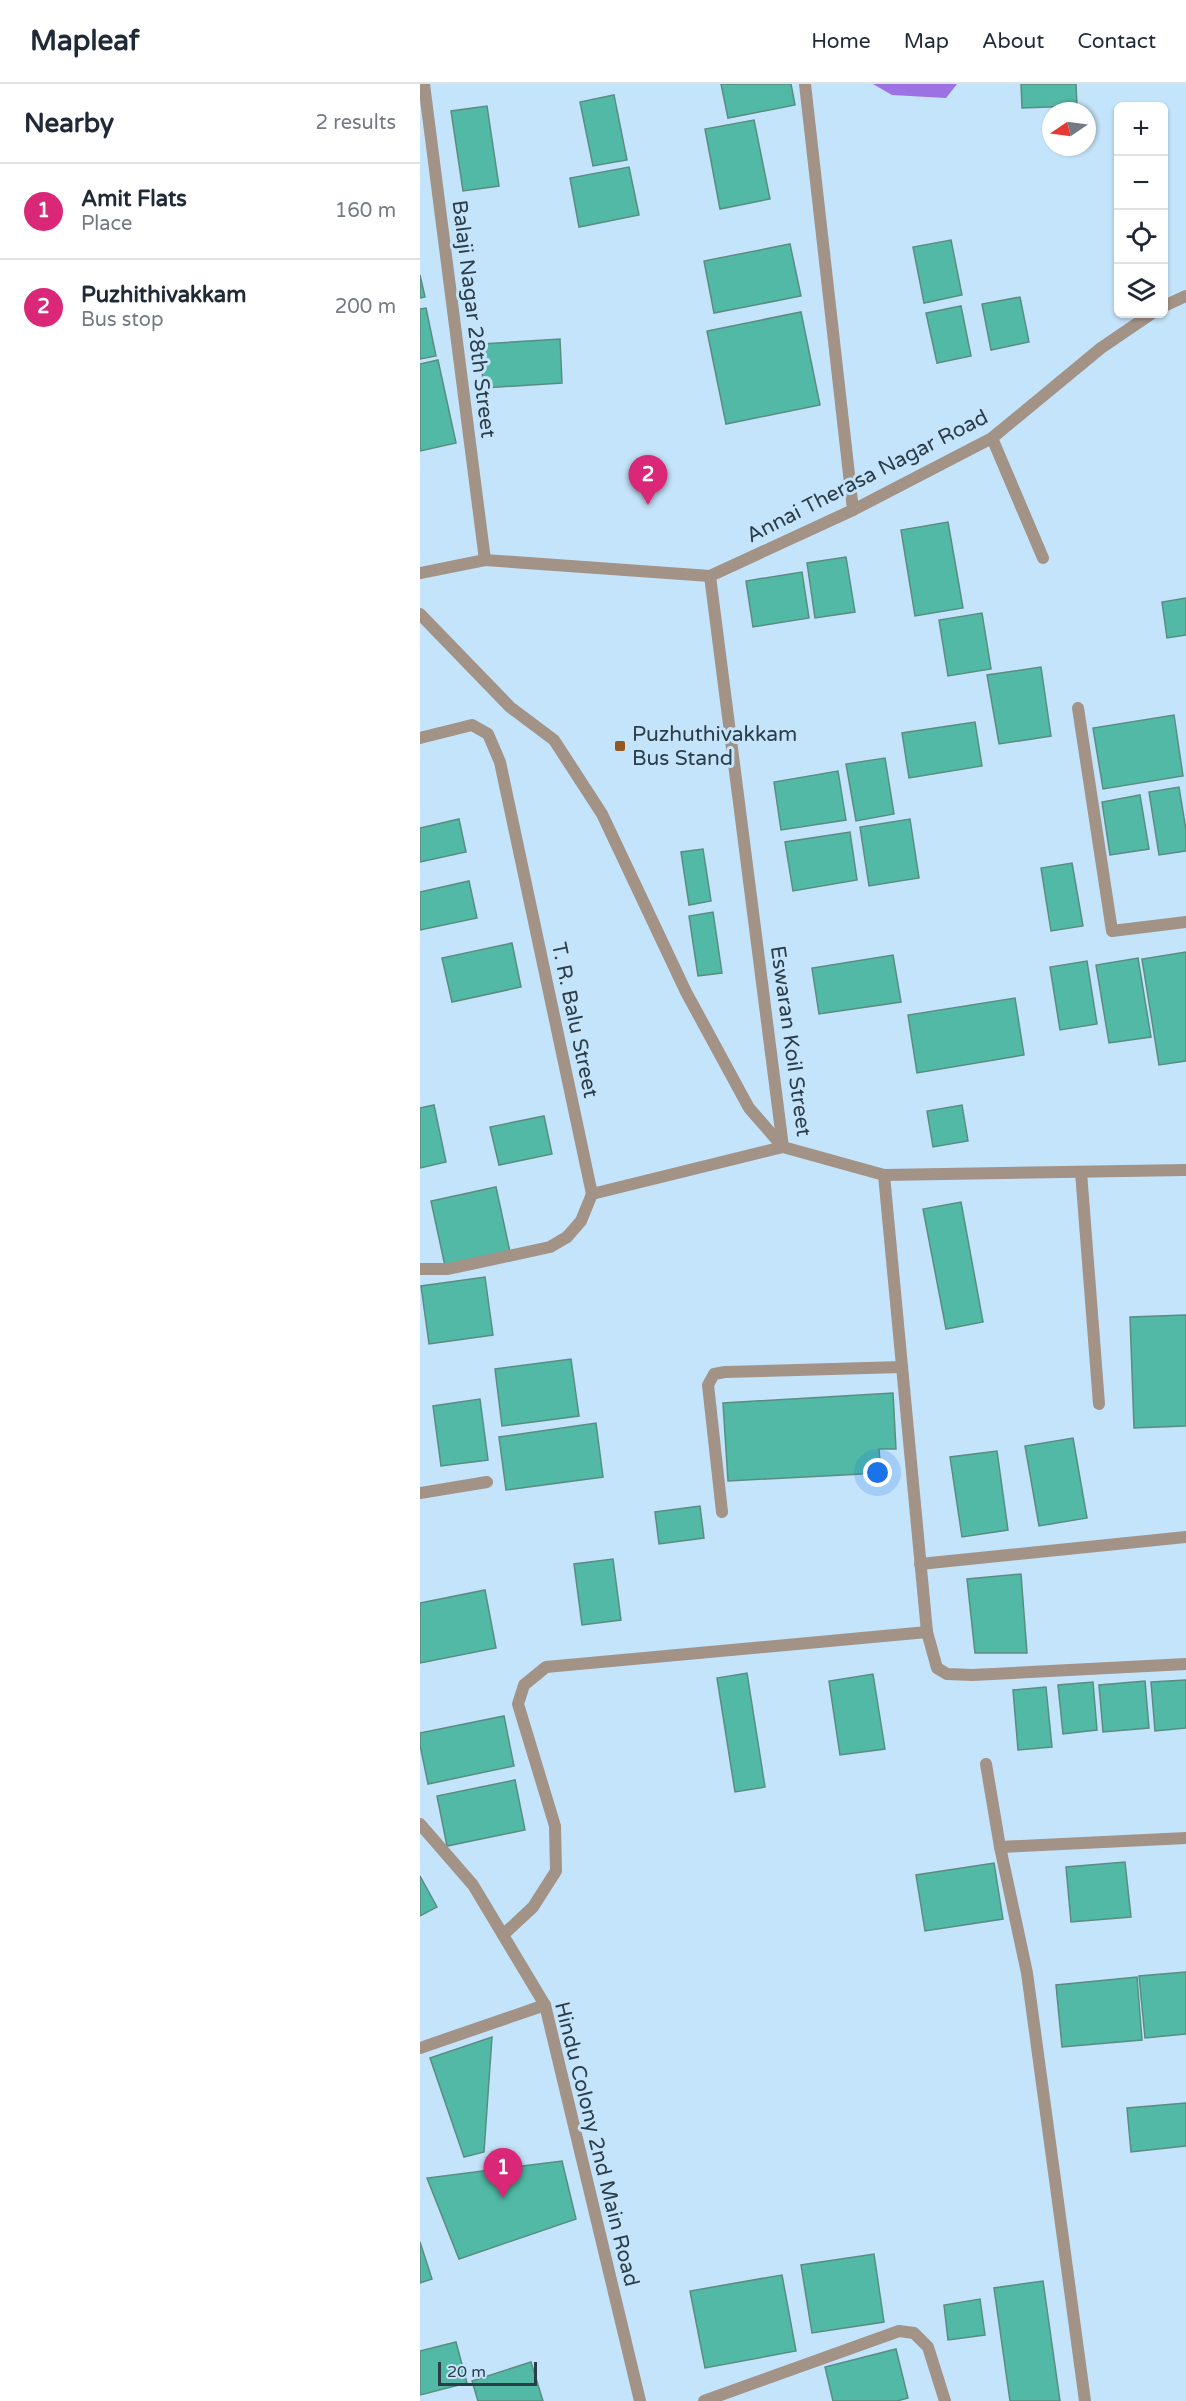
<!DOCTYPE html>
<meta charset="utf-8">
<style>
body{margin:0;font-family:"Varela Round",sans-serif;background:#f6f6f7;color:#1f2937}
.controls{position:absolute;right:18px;top:18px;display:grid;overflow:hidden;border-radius:9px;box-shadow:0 2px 4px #0004}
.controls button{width:54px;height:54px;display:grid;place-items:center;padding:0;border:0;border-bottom:2px solid #e0e1e3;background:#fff;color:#1f2937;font:30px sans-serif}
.compass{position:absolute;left:622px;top:18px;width:54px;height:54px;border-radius:50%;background:#fff;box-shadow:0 2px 4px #0004;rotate:257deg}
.scale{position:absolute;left:18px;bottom:15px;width:99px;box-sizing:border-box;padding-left:6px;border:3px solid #2d3d48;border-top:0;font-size:16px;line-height:21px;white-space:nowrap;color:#2d3d48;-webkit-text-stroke:4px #c4e4fb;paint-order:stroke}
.you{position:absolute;left:458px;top:1389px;width:21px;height:21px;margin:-15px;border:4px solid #fff;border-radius:50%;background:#1a73e8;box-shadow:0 0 0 9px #1a73e833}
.badge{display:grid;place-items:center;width:39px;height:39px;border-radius:50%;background:#db2777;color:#fff;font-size:20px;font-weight:700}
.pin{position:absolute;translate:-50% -50px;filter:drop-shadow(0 2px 3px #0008)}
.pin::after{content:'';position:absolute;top:32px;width:21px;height:18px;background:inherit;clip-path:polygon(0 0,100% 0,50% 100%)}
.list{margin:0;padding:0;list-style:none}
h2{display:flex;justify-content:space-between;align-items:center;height:78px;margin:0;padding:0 24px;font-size:26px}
h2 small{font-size:20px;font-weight:400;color:#747a83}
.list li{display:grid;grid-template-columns:39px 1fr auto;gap:18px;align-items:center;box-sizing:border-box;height:96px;padding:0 24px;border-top:2px solid #e0e1e3}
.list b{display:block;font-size:22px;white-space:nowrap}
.list p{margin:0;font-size:20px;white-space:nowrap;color:#747a83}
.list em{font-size:20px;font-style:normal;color:#747a83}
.icon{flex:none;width:33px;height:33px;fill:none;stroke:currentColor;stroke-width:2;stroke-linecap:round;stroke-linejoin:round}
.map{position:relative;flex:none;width:766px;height:2317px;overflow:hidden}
header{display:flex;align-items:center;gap:36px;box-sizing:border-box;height:84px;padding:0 30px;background:#fff;border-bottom:2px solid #e0e1e3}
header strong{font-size:28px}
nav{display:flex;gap:33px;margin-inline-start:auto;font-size:21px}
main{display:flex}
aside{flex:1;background:#fff}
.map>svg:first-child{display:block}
.water{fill:#9c71e3}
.building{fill:#51b9a5;stroke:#5a8d82;stroke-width:1.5}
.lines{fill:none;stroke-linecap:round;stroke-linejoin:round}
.lane{stroke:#a39286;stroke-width:12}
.street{stroke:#a39286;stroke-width:12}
.poi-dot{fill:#95571d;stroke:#c4e4fb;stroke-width:2}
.labels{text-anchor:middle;stroke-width:6;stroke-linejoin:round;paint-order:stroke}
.street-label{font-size:21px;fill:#2d3d48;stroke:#c4e4fb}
.poi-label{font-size:21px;fill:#2d3d48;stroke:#c4e4fb;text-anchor:start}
</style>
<header>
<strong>Mapleaf</strong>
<nav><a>Home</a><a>Map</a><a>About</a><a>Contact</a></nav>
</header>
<main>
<aside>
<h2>Nearby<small>2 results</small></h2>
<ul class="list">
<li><span class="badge">1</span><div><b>Amit Flats</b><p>Place</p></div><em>160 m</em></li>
<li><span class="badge">2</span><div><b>Puzhithivakkam</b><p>Bus stop</p></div><em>200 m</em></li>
</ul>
</aside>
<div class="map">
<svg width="766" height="2317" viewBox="0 0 766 2317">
<rect width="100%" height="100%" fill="#c4e4fb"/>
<path class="water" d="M453,0H537L526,14L472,11Z"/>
<g class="building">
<path d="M301,0H371L375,21L308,34Z"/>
<path d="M601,0H656L657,22L602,24Z"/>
<path d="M194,11L207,76L173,82L160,18Z"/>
<path d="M67,22L79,102L43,107L31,27Z"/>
<path d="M334,36L350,115L300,125L285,45Z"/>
<path d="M209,83L219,131L159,143L150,94Z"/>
<path d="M531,156L542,211L504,219L493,163Z"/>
<path d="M370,160L381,212L294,229L284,177Z"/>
<path d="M0,191L5,213L0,214Z"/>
<path d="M600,213L609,258L571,266L562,220Z"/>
<path d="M541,222L551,272L517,279L506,229Z"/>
<path d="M6,224L16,272L0,275V225Z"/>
<path d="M381,228L400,321L306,340L287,247Z"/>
<path d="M140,255L142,299L63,304L61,260Z"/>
<path d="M18,276L36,359L0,367V280Z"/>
<path d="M528,438L543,524L495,532L481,446Z"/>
<path d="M426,473L435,528L395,534L387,479Z"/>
<path d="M382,488L389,534L333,543L326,497Z"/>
<path d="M766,514V551L747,554L742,518Z"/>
<path d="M562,529L571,585L528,592L519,536Z"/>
<path d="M621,583L631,652L579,660L567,591Z"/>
<path d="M754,631L763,692L683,705L673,644Z"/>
<path d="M555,638L562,682L489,694L482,649Z"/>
<path d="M465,674L474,730L436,737L426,680Z"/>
<path d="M418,687L426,736L361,746L354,698Z"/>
<path d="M759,703L766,746V767L739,771L729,708Z"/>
<path d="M720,711L729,765L690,771L682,718Z"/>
<path d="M39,735L46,768L0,778V744Z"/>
<path d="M490,735L499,794L449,802L440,743Z"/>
<path d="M430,748L437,796L373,807L365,758Z"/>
<path d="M283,765L291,817L269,821L261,768Z"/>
<path d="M652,779L663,842L631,847L621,784Z"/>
<path d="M49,797L57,834L0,846V808Z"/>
<path d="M293,828L302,889L278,892L269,832Z"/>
<path d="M92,859L101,903L32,918L22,874Z"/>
<path d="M766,868V977L739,981L722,875Z"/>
<path d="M473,871L481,918L399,930L392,884Z"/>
<path d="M718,874L731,953L689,959L676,881Z"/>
<path d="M667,877L677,940L640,946L630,883Z"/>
<path d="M595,914L604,971L497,989L488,931Z"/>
<path d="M14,1021L26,1078L0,1084V1024Z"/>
<path d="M542,1021L548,1057L513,1063L507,1027Z"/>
<path d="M124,1032L132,1070L79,1081L70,1043Z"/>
<path d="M76,1103L90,1168L25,1182L11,1117Z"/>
<path d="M541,1118L563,1238L526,1245L503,1125Z"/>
<path d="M65,1193L73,1251L9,1260L1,1202Z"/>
<path d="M766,1231V1342L714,1344L710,1233Z"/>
<path d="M151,1275L159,1332L82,1342L75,1285Z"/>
<path d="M473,1309L476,1365H459L461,1389L308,1397L303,1319Z"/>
<path d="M60,1315L68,1376L21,1382L13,1322Z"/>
<path d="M176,1339L183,1393L86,1406L79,1353Z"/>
<path d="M653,1354L667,1434L619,1442L605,1362Z"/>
<path d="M577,1367L588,1446L542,1453L530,1373Z"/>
<path d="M280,1422L284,1454L239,1460L235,1428Z"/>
<path d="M193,1475L201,1536L162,1541L154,1480Z"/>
<path d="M601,1490L607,1569H555L547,1495Z"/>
<path d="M65,1506L76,1564L0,1579V1519Z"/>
<path d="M327,1589L345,1703L315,1708L297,1594Z"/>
<path d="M453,1590L465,1665L420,1671L409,1597Z"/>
<path d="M766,1596V1644L735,1647L731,1598Z"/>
<path d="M725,1597L729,1644L683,1648L679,1601Z"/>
<path d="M673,1598L677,1646L643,1650L638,1601Z"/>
<path d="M626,1603L632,1663L598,1666L593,1606Z"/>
<path d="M84,1632L94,1682L8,1700L0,1661V1649Z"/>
<path d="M95,1696L105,1746L27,1762L17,1712Z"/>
<path d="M705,1778L711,1833L651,1838L646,1783Z"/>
<path d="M574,1779L583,1835L505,1847L496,1791Z"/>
<path d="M0,1792L17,1823L0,1832Z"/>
<path d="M766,1888V1950L725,1954L719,1892Z"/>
<path d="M717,1893L722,1956L642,1963L636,1901Z"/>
<path d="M72,1953L64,2068L44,2073L10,1974Z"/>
<path d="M766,2019V2062L711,2068L707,2024Z"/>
<path d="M142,2077L156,2135L39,2175L7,2094Z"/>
<path d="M0,2158L12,2195L0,2199Z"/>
<path d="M454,2170L464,2238L392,2249L381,2181Z"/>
<path d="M362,2191L376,2267L285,2284L270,2207Z"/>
<path d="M623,2197L640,2317H590L574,2204Z"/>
<path d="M560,2215L565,2251L528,2256L524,2221Z"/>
<path d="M36,2258L47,2299L0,2311V2267Z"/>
<path d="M476,2265L488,2314L477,2317H413L405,2283Z"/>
<path d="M111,2278L123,2317H58L52,2297Z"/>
</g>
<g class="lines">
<g class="lane">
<path d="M0,530L90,623L134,656L182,730L266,908L329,1024L363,1063"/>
<path d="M147,1153L161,1137L172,1110"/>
</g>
<g class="street">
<path d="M4,0L65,476"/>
<path d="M385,0L433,426"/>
<path d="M744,222L766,212"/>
<path d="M572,354L623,474"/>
<path d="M0,489L65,476L290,492L433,426L572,354L681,264L731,230"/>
<path d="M290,492L363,1063L464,1091L766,1086"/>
<path d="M658,624L692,847L766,838"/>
<path d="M0,654L52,641L68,650L80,678L172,1110L363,1063"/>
<path d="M661,1088L679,1320"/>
<path d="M464,1091L507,1548L517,1584L527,1590L552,1591L766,1580"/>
<path d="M0,1185H28L130,1163L147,1153"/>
<path d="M0,1409L67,1398"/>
<path d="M302,1428L288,1301L294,1290L305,1288L482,1283"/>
<path d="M500,1480L766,1453"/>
<path d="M566,1680L580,1763L607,1889L665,2317"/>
<path d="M0,1740L53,1801L125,1921L220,2317"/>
<path d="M580,1763L766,1754"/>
<path d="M83,1851L113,1823L136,1787L135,1742L98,1620L104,1601L126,1583L507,1548"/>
<path d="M0,1964L125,1921"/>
<path d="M284,2317L479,2247L494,2249L508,2263L525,2317"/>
</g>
</g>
<rect class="poi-dot" x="194" y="656" width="12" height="12" rx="3"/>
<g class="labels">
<g class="street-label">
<text transform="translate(54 235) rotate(83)" y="7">Balaji Nagar 28th Street</text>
<text transform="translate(447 392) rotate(-27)" y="7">Annai Therasa Nagar Road</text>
<text transform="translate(155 936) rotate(78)" y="7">T. R. Balu Street</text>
<text transform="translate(371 957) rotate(82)" y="7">Eswaran Koil Street</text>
<text transform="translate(177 2060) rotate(76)" y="7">Hindu Colony 2nd Main Road</text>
</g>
<g class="poi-label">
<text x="212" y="657">Puzhuthivakkam<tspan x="212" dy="24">Bus Stand</tspan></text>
</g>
</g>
</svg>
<div class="controls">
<button>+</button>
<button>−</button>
<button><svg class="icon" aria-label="locate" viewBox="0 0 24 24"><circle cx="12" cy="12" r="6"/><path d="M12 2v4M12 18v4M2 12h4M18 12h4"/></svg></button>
<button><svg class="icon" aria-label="layers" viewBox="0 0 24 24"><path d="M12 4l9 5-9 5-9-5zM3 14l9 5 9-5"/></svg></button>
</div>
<svg class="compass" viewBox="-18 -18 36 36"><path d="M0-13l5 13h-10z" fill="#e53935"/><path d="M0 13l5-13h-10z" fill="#747a83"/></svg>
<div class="scale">20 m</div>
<div class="you"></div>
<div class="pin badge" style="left:83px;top:2114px">1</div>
<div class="pin badge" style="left:228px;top:421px">2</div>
</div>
</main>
